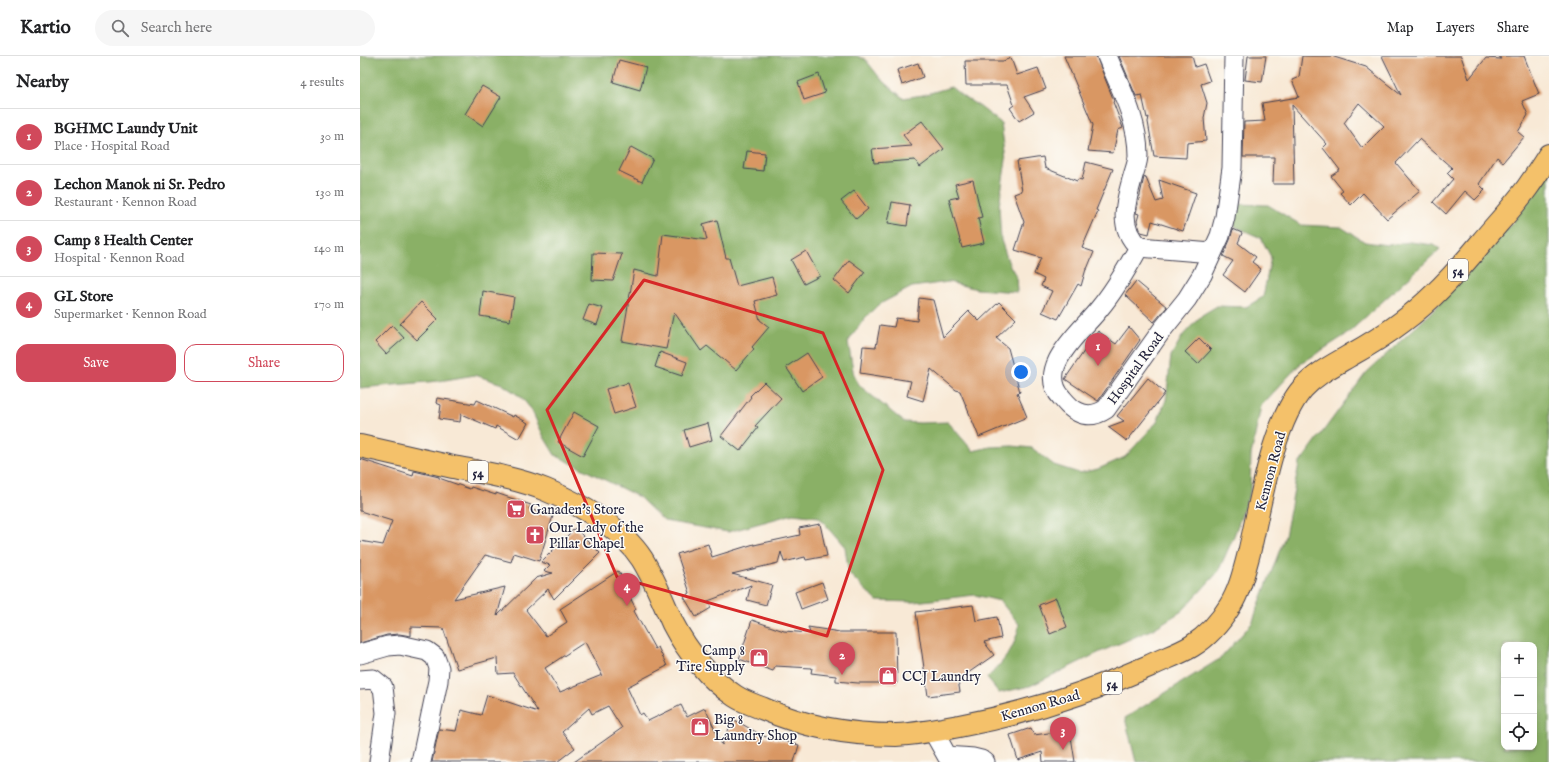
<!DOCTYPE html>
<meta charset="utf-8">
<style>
body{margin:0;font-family:"IM FELL English",serif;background:#f6f6f6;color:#202124}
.controls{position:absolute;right:12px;bottom:12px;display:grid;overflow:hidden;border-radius:8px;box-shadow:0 2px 6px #0003}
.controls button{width:36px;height:36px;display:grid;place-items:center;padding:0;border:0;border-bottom:1px solid #e0e0e0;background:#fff;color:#202124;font:20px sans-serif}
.you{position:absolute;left:661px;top:316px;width:14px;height:14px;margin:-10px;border:3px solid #fff;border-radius:50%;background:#1a73e8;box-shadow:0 0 0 6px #1a73e833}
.badge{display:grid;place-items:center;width:26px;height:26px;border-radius:50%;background:#d1495b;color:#fff;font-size:13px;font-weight:700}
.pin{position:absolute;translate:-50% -33px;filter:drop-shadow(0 1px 2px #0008)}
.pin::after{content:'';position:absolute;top:21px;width:14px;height:12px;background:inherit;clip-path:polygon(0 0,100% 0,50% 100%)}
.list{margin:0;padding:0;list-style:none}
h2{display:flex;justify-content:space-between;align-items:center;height:52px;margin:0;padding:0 16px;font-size:17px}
h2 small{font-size:13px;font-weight:400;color:#757577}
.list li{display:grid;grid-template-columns:26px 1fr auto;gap:12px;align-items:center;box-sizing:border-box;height:56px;padding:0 16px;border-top:1px solid #e0e0e0}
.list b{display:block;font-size:15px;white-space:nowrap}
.list p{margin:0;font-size:13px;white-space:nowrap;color:#757577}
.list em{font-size:13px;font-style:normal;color:#757577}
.actions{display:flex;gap:8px;padding:12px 16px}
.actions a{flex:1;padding:9px 0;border:1px solid #d1495b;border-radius:12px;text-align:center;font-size:14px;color:#d1495b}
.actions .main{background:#d1495b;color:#fff}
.icon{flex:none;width:22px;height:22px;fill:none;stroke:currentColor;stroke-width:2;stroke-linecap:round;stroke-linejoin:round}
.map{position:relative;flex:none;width:1189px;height:706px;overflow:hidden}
header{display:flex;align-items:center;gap:24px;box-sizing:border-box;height:56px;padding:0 20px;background:#fff;border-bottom:1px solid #e0e0e0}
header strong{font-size:19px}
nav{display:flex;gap:22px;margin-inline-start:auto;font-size:14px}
.search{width:280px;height:36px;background:#f6f6f6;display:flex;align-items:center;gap:10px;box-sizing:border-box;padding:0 14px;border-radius:22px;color:#757577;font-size:15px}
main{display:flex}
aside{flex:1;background:#fff}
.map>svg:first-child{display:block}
.forest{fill:#8ab066;stroke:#566950;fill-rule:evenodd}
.building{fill:#d99764;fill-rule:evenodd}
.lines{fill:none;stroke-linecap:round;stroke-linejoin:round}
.minor-casing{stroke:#424052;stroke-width:21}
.trunk-casing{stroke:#424052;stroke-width:24}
.minor{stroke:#fff;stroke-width:19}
.trunk{stroke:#f4c16b;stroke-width:22}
.marked{fill:none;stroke:#d62828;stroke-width:3;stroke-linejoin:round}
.labels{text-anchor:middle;stroke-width:3;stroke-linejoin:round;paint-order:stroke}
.shield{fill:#fdfcf7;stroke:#646373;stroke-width:1}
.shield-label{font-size:13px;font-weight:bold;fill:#22223b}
.street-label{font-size:14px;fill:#22223b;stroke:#fdfcf7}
.poi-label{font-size:14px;fill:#22223b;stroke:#fdfcf7;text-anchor:start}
</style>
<header>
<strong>Kartio</strong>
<div class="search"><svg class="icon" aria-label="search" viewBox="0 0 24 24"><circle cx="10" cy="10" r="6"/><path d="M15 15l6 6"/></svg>Search here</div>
<nav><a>Map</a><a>Layers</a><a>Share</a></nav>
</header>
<main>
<aside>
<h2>Nearby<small>4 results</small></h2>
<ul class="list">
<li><span class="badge">1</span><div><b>BGHMC Laundy Unit</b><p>Place · Hospital Road</p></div><em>30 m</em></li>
<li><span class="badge">2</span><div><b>Lechon Manok ni Sr. Pedro</b><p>Restaurant · Kennon Road</p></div><em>130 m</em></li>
<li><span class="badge">3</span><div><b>Camp 8 Health Center</b><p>Hospital · Kennon Road</p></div><em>140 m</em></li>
<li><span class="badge">4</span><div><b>GL Store</b><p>Supermarket · Kennon Road</p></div><em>170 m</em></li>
</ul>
<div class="actions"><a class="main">Save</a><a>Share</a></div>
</aside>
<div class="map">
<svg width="1189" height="706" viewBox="0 0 1189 706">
<rect width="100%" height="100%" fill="#fdfcf7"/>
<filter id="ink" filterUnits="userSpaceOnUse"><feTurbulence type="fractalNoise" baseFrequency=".025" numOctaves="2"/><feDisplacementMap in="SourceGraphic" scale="8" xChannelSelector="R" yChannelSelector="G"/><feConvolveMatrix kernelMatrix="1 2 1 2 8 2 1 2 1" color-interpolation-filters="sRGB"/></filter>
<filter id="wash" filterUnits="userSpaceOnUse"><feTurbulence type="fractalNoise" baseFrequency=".012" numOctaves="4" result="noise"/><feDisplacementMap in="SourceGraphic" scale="16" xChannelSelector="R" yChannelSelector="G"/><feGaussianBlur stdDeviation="0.9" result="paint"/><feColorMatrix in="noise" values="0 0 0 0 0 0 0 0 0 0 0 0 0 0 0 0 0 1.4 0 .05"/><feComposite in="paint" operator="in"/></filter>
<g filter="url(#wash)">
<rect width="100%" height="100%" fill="#f8e9d6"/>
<g class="forest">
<path d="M0,0H496L505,3L520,22L543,42L563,39L591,31L602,40L619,50L641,67L646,104L639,150L641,184L649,208L656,220L657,236L617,233L588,226L552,231L518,249L504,263L488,286L494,320L500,330L544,366L560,367L588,366L613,395L630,391L652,390L672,392L694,409L719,417L738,413L765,401L797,366L806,344L811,300L823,279L842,259L857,250L886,251L903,241L911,201L901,182L874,170V148L908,149L941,169L981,171L1005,186L1028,189L1050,186L1074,189L1080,193L987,278L939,309L901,350L891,399L890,436L874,480L858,516L822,555L793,573L740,596L670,630L639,637L627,622C644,605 656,592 659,568L640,545L615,539L554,546L517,545L489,518L485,491L459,461L433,458L368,476L304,465L279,441L195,399L184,381L171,353L161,341L142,328L115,319L79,325L0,332Z"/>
<path d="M1189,116V706H776L765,662L861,602L892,567L925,480L939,408L1006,317L1071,257L1153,166ZM1144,589H1174V691H1144Z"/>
</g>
<g id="blocks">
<g class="building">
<path d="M704,0H736L754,45L753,46L763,72L758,74L753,97L728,95L733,69Z"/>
<path d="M759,0H832L835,11L844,8L850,25L841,28L847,47L844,62L846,85L827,87L826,102L794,100L788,66L789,61L787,62L782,39L776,40Z"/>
<path d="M888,0H906L902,26L885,24Z"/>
<path d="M942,0H971L1006,11L1041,39L1022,0H1101L1109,23L1126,2L1141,3L1139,0H1164L1179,38L1162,45L1168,59L1158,76L1164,81L1143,106L1137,101L1119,128L1125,134L1115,144L1105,135L1086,158L1073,146L1093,123L1087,117L1092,112L1059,83L1036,107L1060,135L1027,163L1003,137L991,149L980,137L983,135L971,120L980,114L963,92L967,88L932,49L934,128H913L914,101H883L884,66L905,65L902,47L939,41L932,24L939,21ZM999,47L1024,70L1002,92L984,67Z"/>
<path d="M651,2L657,19L678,12L686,33L664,41L674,56L659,65L650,52L654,49L647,29H606L605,5H643Z"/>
<path d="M259,4L286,11L280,34L253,26Z"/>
<path d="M558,7L563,21L542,29L537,14Z"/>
<path d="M459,18L465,37L444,44L438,26Z"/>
<path d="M122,30L141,41L123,70L105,58Z"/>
<path d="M562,65L584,93L560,111L555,104L514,107L512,93L552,90L543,79Z"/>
<path d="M271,91L293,103L282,126L259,115Z"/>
<path d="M387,95L405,97L403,115L384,113Z"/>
<path d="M683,101L685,112L717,125L718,123L722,124L726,106L753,113L736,154L738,155L722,192L734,196L727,213H726L721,230L718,228L698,263L682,256L692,235L681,230L684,223L674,218L681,202L655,194L664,166L654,138L662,135L657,105Z"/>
<path d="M784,121L786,122L796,146L803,144L799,124L836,137L823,175L792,165L789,178L781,176L777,165L779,158L776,157Z"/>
<path d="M613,124L622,161L618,162L624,187L602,192L589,143L599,141L595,128Z"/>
<path d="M494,135L508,153L496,163L481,145Z"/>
<path d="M532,146L550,149L547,170L528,167Z"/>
<path d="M357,164L366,202H369L377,230L412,221L417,239L395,245L400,264L409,271L392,291L394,293L376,314L347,290L341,295L314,256L306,293L262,285L274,214L298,220L303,178L347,184L343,168Z"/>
<path d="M873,173L882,177L878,187L896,201L892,206L901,213L885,236L863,219L873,205L863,200L870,184Z"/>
<path d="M446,195L460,220L444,228L431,204Z"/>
<path d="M233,197L262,198L253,225L232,224Z"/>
<path d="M489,204L505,216L489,237L474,224Z"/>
<path d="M776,225L807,251L794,266L765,239Z"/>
<path d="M123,235L154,241L150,265L120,260Z"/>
<path d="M559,242L573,244L583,281L609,255L619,265L639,246L656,263L636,282L648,292L660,336L657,337L667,361L619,381L600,335L596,334L571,313L563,345L547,340L551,325L500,317L503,290L516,291L520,269L534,271L536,262L557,265Z"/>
<path d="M61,246L78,263L57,284L40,268Z"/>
<path d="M229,248L243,252L237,269L223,264Z"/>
<path d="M32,269L44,282L26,298L15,286Z"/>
<path d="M769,271L780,284L738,345L705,323L738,275L756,288Z"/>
<path d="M839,282L851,294L838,308L825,296Z"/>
<path d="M300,296L327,306L322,320L295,311Z"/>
<path d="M447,297L462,321L442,335L426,311Z"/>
<path d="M788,322L805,337L767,385L748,371L764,365L757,360Z"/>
<path d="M404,326L421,342L395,370L398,372L380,395L361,380L391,341L390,340Z"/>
<path d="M268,327L276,351L254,358L246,333Z"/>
<path d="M77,342L115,348L117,344L153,361L154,359L168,367L159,383L136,370L135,373L101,358L100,366L79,363L81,349L76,347Z"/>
<path d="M214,356L239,370L223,400L198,386Z"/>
<path d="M348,367L352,384L329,391L324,374Z"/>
<path d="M0,403L53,420L54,415L79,421V422L110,433L111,431L136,439V437L171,449L169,453L193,460L179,505L154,497L151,506L125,499L94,543L145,531L137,560L176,522L193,517L184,515L190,509L181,506L215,472L240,497L194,543L188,533L166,554L186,580L207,566L200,553L258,515L266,526L263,528L276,553L274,555L295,593L298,591L307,610L267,631L280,659L283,657L288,665L321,649L327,661L345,652L362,689L373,663L403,680L439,689L434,706H214L262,672L248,650L232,658L229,652L202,676L215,692L197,706H72L79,673L96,675L101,654L121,659L127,639L178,656L153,617L138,618L137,602L97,613L83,572L51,571V580L39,578L27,579L0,587V485L23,489L32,465L0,455ZM225,586L242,619L200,636L185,612Z"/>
<path d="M460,468L467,500L446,504L445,501L424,506L421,496L418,507L372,518L412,529L406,549L387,544L391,529L348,545L351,552L336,561L324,541L330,537L317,498L348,488L352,501L394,488V489L440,479L439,472Z"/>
<path d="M462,526L468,543L441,553L435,536Z"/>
<path d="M696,542L707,571L690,578L679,549Z"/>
<path d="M613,549L616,565L637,561L641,582L624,586L634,599L598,624L600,636L568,640L556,556Z"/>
<path d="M392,564L424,575L450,577L448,571L480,576H536L537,627H498L476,625V620L451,617L452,612L415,610L413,615L379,603Z"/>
<path d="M671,672L674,679L710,674L715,706H683L682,696L658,704L650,679Z"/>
</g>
</g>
</g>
<g filter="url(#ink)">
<use href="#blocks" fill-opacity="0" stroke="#424052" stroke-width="1"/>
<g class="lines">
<defs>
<g id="minor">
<path d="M747,0C760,31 778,64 778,99C778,106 775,113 773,120C766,145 757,171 779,191C767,213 755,234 739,253C722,275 674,312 702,342C707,348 711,353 718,356C728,361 737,359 746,353L802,274L827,243L842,219L860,180L865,161L872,112L874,0"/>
<path d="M779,191L852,197"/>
<path d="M0,598L28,590L40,589L67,595L75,601L79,612L78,625L61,706"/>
<path d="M0,624L13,623L23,631L26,657L19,706"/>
<path d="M573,675L587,700C600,702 613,699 625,706"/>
</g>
<path id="trunk" d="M0,390C31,397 62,404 93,411C124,417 157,422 186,434C220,448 262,472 282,503C295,524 303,546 313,568C327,595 349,623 375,640C384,646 394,649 404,653C445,671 491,679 536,679C557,678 578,674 599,670C664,658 728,637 789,610C803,603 819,598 832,590C848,580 861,565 870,550C880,534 884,515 889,497C900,451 912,367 943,332C956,318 972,310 989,300C1007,290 1025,279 1042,266C1072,244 1097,216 1121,187C1136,169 1153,151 1167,132C1175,121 1182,110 1189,99"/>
</defs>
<use href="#minor" class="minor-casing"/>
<use href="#trunk" class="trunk-casing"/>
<use href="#minor" class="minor"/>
<use href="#trunk" class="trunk"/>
</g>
</g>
<path class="marked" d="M284,224L463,277L523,414L467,580L257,521L187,354Z"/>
<defs>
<symbol id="supermarket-square" viewBox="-11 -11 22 22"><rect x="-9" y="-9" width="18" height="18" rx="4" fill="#d1495b" stroke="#fdfcf7"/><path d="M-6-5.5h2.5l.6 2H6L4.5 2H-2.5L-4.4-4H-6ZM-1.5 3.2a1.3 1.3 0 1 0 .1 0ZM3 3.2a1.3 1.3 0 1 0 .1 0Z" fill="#fff"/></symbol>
<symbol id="church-square" viewBox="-11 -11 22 22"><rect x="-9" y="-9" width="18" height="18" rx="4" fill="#d1495b" stroke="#fdfcf7"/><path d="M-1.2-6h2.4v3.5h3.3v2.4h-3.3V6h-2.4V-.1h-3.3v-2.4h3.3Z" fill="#fff"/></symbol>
<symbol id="shop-square" viewBox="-11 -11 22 22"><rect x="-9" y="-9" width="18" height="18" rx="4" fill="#d1495b" stroke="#fdfcf7"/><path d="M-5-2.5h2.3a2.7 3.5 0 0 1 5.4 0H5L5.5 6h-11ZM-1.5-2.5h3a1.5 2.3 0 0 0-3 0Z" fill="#fff"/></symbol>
</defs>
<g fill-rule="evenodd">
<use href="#supermarket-square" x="145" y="442" width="22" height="22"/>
<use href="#church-square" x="164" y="468" width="22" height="22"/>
<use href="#shop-square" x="388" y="591" width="22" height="22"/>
<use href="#shop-square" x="517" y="609" width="22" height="22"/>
<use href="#shop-square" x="329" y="660" width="22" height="22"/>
</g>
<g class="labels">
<g class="shield">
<rect x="1088" y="203" width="20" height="22" rx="3"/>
<rect x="108" y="405" width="20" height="22" rx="3"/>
<rect x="742" y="616" width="20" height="22" rx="3"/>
</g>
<g class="shield-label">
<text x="1098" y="219">54</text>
<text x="118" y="421">54</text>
<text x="752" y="632">54</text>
</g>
<g class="street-label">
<text transform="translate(775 312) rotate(-54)" y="5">Hospital Road</text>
<text transform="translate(910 415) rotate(-75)" y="5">Kennon Road</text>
<text transform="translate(680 649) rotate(-16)" y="5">Kennon Road</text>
</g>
<g class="poi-label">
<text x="170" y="458">Ganaden's Store</text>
<text x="189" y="476">Our Lady of the<tspan x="189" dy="16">Pillar Chapel</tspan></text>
<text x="385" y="599" text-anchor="end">Camp 8<tspan x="385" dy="16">Tire Supply</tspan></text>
<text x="542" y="625">CCJ Laundry</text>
<text x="354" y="668">Big 8<tspan x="354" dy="16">Laundry Shop</tspan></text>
</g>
</g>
</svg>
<div class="controls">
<button>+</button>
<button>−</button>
<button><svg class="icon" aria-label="locate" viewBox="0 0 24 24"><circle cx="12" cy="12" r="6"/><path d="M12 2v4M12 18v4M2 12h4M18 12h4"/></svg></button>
</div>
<div class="you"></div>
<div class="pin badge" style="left:738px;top:310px">1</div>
<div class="pin badge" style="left:482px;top:619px">2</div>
<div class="pin badge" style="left:703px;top:694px">3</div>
<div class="pin badge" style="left:267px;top:550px">4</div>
</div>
</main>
